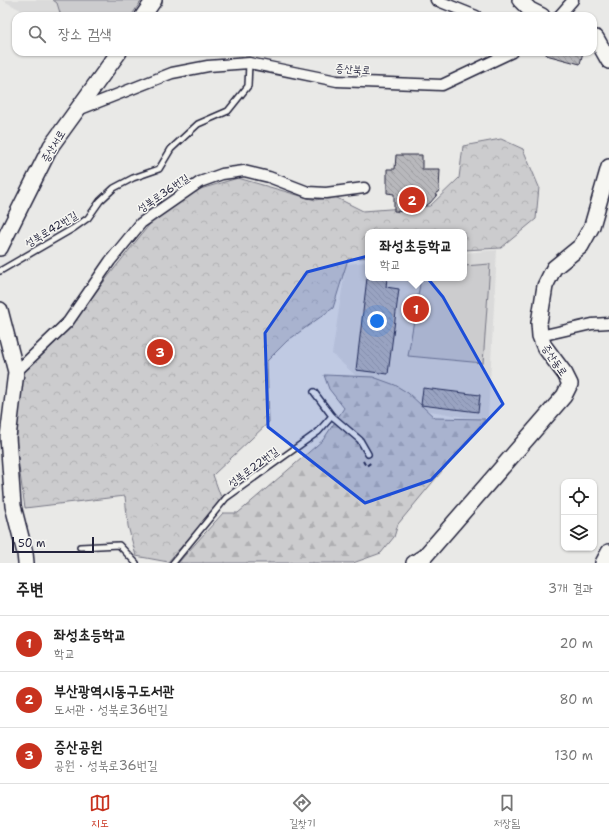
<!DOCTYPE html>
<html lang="ko">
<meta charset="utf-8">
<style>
body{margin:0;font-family:"Shantell Sans","Poor Story",sans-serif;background:#f2f2f2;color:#222}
.controls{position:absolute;right:12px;bottom:12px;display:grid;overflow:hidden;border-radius:8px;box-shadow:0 1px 3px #0004}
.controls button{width:36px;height:36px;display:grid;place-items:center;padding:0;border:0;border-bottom:1px solid #e0e0e0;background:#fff;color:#222;font:20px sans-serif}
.scale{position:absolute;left:12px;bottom:10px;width:82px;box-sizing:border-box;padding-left:4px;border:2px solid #22223b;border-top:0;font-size:11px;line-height:14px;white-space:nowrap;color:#22223b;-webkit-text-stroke:3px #f6f6f2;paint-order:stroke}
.you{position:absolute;left:377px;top:321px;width:14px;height:14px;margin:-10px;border:3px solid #fff;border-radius:50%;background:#1a73e8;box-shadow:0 0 0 6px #1a73e833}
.badge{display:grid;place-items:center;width:26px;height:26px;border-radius:50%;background:#c8321e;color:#fff;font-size:13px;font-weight:700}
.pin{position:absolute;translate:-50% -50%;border:2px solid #fff;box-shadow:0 1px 4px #0006}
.popup{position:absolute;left:365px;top:229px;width:102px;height:52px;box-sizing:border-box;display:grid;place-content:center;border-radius:8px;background:#fff;filter:drop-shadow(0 1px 3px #0005);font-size:13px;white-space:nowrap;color:#767676}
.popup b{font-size:15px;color:#222}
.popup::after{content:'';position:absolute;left:50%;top:100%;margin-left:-8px;border:8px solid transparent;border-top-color:#fff}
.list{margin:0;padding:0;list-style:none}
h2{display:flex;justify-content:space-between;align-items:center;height:52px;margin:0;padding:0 16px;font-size:17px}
h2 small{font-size:13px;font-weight:400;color:#767676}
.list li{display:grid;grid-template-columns:26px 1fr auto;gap:12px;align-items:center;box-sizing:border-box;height:56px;padding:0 16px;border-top:1px solid #e0e0e0}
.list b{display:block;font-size:15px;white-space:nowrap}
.list p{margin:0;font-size:13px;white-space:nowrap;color:#767676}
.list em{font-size:13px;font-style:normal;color:#767676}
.icon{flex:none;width:22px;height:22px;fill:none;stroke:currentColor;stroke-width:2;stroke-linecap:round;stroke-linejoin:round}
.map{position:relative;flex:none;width:609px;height:563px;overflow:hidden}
.search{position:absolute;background:#fff;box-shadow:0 1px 3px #0004;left:12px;right:12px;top:12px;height:44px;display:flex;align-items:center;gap:10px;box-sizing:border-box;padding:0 14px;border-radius:12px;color:#767676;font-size:15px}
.sheet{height:220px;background:#fff}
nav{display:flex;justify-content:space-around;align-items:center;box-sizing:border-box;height:56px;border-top:1px solid #e0e0e0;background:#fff;font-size:11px;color:#767676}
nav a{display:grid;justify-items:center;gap:2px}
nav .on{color:#c8321e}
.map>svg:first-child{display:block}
.built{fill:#dadada}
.forest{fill:url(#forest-firs);stroke:#777784}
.park{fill:url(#park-crowns);stroke:#777784}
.garden{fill:#ccccce;stroke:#777784}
.building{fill:url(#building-back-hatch);stroke:#22223b}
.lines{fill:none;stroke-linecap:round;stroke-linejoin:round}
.lane-casing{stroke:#22223b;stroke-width:8}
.street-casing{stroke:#22223b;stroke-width:13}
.secondary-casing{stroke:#22223b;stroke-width:18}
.path{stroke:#22223b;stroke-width:2;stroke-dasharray:4 3;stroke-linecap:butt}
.lane{stroke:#f6f6f2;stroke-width:5}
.street{stroke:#f6f6f2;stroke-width:10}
.secondary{stroke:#f6f6f2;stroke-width:15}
.marked{fill:#1d4ed8;fill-opacity:0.2;stroke:#1d4ed8;stroke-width:3;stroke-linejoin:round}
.labels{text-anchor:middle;stroke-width:3;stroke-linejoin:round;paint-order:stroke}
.street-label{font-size:11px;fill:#22223b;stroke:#f6f6f2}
</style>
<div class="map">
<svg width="609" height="563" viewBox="0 0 609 563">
<defs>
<pattern id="forest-firs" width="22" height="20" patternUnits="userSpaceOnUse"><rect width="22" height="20" fill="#ccccce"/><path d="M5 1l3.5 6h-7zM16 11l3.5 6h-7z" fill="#afafb2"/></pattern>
<pattern id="park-crowns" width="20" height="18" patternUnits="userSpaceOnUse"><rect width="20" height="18" fill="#ccccce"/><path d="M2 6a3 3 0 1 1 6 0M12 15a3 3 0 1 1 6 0" fill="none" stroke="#afafb2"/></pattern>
<pattern id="building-back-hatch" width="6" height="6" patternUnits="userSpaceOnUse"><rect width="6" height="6" fill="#b8b8bc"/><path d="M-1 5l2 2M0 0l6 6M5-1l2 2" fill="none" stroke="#9e9ea2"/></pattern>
</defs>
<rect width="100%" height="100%" fill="#e9e9e7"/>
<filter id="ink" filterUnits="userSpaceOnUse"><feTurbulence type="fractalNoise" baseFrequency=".025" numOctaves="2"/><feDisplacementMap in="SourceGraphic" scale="8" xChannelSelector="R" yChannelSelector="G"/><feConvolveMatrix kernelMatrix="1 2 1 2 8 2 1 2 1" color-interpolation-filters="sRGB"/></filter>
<g filter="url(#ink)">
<g class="built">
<path d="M2,0H145L135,16H32Z"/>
<path d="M497,250L488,418L465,417L413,408L365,384L332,354L346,264L368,262V278H464V253Z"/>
</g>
<path class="forest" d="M324,375L373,377L395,385L408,393L435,418L485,419L398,524L394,537L381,553L353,563H178L223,513H238L323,440L344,408L329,389Z"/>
<path class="park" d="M501,139L523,149L539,187L536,219L501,248L464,250V232H368V257L348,259L333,308L287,341L267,361L269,422L213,475L222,500L168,562L136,556L128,526L125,496L25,508L16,446L22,372L56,342L153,220L197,190L238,178L315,200L335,197L363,211L430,206L459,178L463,146Z"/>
<g class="garden">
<path d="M53,0H142L131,16H61L57,3Z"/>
<path d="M490,264L483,363L408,356L421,278H464V266Z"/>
</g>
<g class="building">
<path d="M547,52H583L580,64L546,55Z"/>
<path d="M396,155H422V169H440L439,190L436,196L430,203L419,210L415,203L410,212L394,211V194L387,193V169H395Z"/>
<path d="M367,278H387L386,287L399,289L388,374L356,370Z"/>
<path d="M423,388L480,395L478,412L421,405Z"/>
</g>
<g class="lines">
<defs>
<g id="lane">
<path d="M0,271L74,228L88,218L100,201L114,188L133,178L159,169L171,149L198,124L228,111L248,86L249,63"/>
<path d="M332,416L360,440L368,454"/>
<path d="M80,547L119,545L136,563"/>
<path d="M173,563L226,498L318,432L332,416L314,392"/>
</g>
<g id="street">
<path d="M436,0L476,16"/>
<path d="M559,16L573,0"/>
<path d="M78,110L172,73L208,66L249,63L337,81L442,85L512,52"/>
<path d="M540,336L592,324L609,323"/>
<path d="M16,372L68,322L110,261L141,223L200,182L222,174L244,171L269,177L308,192L326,193L364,188"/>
</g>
<g id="secondary">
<path d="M520,0L530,10L542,16"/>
<path d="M143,16L154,0"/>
<path d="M596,38L609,61"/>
<path d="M0,248L51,146L119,52"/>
<path d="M0,310L16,372L8,437L13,506L25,553L26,563"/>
<path d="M414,563L425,556L564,396L570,384L565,374L544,346L540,336L539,323L545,286L554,268L581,246L592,226L609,167"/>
<path d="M603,563L609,552"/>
</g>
</defs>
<use href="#lane" class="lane-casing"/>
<use href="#street" class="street-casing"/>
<use href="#secondary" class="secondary-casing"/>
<path class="path" d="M363,461L366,466L372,462"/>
<use href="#lane" class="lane"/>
<use href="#street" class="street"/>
<use href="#secondary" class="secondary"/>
</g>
</g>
<path class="marked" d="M402,247L443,297L503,404L431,480L365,503L268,427L265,333L307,272Z"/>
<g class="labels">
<g class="street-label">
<text transform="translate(353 69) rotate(4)" y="4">증산북로</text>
<text transform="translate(53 146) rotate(-59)" y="4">증산서로</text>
<text transform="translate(163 193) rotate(-34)" y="4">성북로36번길</text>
<text transform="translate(51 229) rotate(-31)" y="4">성북로42번길</text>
<text transform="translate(555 360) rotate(56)" y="4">증산동로</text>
<text transform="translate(253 467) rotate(-36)" y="4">성북로22번길</text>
</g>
</g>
</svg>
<div class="controls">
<button><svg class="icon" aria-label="locate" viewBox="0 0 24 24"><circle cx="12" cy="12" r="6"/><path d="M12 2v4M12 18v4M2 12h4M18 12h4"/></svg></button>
<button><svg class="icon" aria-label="layers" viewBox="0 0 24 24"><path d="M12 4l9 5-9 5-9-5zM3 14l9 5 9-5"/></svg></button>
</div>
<div class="scale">50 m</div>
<div class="you"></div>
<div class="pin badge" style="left:416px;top:309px">1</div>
<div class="popup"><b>좌성초등학교</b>학교</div>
<div class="pin badge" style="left:412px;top:200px">2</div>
<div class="pin badge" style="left:160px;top:352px">3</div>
<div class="search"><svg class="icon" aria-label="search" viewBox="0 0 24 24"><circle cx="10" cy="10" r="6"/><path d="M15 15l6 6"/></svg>장소 검색</div>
</div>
<section class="sheet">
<h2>주변<small>3개 결과</small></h2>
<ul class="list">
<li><span class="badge">1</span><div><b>좌성초등학교</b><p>학교</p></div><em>20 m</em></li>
<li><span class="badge">2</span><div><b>부산광역시동구도서관</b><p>도서관 · 성북로36번길</p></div><em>80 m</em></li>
<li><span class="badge">3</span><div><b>증산공원</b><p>공원 · 성북로36번길</p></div><em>130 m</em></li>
</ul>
</section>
<nav>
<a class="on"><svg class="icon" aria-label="map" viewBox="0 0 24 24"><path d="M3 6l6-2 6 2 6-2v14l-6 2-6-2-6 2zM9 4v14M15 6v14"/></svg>지도</a>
<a><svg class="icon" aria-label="directions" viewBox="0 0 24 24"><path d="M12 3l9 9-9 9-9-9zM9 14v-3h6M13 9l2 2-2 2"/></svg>길찾기</a>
<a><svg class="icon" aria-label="saved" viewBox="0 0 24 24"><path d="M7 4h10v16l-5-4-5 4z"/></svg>저장됨</a>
</nav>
